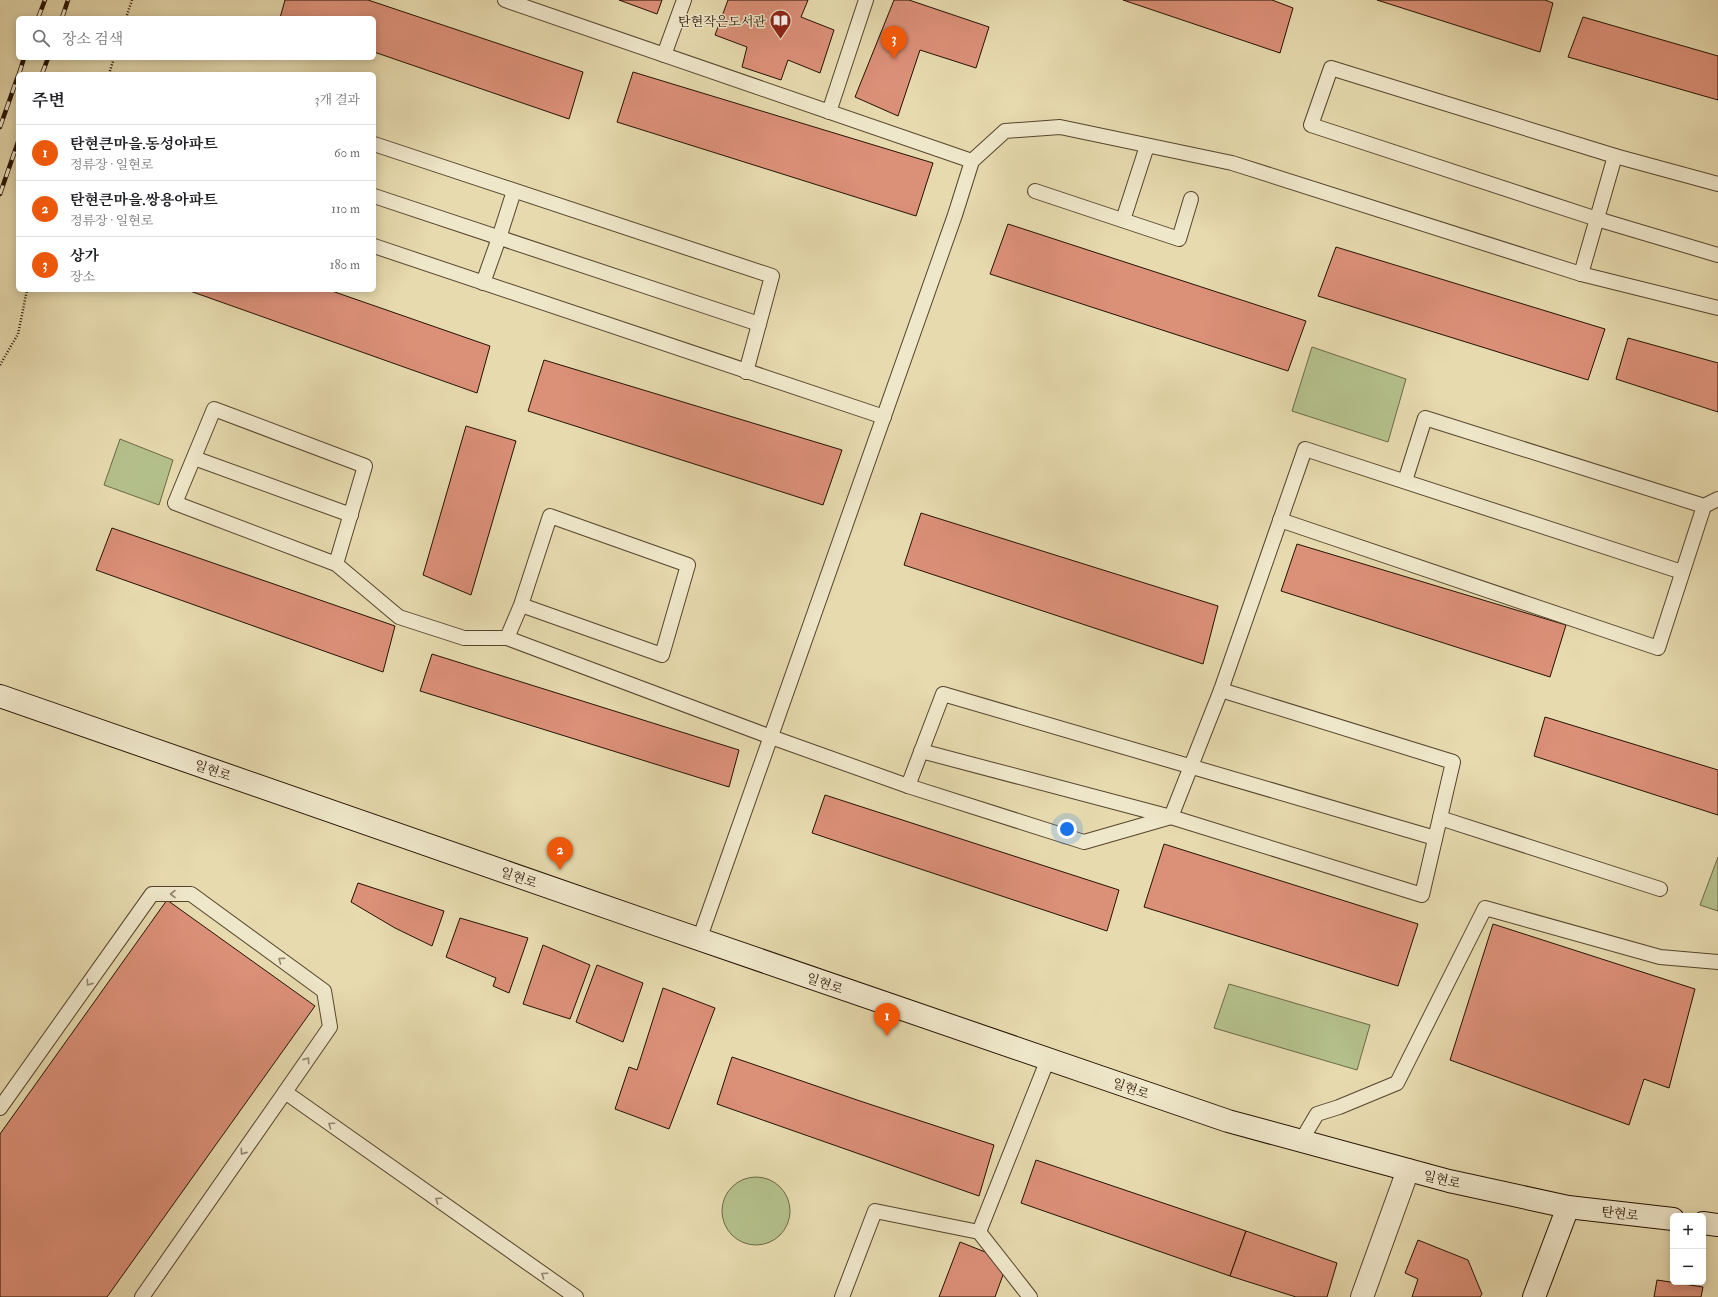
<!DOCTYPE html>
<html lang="ko">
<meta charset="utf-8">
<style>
body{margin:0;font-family:"IM FELL Double Pica","Noto Serif KR",serif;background:#f6f6f6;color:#202124}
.controls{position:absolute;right:12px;bottom:12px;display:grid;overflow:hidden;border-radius:6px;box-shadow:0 2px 10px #0003}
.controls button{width:36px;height:36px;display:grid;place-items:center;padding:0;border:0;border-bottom:1px solid #e0e0e0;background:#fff;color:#202124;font:20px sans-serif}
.you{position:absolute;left:1067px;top:829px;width:14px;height:14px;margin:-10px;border:3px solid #fff;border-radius:50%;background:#1a73e8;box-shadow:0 0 0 6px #1a73e833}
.badge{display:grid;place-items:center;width:26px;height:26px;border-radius:50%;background:#ea580c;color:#fff;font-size:13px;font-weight:700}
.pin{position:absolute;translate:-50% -33px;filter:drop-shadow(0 1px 2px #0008)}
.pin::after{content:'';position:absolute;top:21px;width:14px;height:12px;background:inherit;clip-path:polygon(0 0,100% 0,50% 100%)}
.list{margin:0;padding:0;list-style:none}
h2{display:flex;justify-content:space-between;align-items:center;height:52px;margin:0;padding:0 16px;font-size:17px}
h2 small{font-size:13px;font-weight:400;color:#757577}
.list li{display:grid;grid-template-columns:26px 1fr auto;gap:12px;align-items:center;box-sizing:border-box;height:56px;padding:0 16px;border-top:1px solid #e0e0e0}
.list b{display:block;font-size:15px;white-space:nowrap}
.list p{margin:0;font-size:13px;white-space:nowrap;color:#757577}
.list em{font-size:13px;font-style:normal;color:#757577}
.icon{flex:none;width:22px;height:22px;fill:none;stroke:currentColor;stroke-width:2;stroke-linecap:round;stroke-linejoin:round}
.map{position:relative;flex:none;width:1718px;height:1297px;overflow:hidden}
.search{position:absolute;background:#fff;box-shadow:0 2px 10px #0003;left:16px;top:16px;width:360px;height:44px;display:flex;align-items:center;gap:10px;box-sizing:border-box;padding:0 14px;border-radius:6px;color:#757577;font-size:15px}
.panel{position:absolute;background:#fff;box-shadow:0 2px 10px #0003;left:16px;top:72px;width:360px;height:220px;border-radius:6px}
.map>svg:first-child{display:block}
.green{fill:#b4c08b;stroke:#6c6946}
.building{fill:#db9078;stroke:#251200}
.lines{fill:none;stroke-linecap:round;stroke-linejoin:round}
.lane-casing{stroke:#55442c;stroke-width:16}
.street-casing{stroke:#55442c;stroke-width:24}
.secondary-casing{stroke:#251200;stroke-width:24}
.path{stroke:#251200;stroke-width:2.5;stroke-dasharray:1 2;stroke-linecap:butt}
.lane{stroke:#efe7ca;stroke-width:14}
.street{stroke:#efe7ca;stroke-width:22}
.secondary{stroke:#efe7ca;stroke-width:22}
.rail-casing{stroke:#251200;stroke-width:4.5}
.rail{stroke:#efe7ca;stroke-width:3;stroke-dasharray:9;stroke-linecap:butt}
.oneway{stroke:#94876f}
.labels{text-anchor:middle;stroke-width:3;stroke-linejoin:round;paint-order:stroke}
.poi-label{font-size:13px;fill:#251200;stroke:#efe7ca;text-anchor:end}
.street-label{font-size:13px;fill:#251200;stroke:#efe7ca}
</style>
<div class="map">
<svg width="1718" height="1297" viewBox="0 0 1718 1297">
<rect width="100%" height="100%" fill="#e6daae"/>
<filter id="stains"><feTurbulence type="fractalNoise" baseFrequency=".005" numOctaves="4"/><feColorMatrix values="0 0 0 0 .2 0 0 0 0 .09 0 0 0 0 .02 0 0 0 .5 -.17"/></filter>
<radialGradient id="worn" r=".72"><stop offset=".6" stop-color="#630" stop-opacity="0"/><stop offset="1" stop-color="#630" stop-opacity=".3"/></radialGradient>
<g class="green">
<path d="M1312,347L1406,379L1388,442L1292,411Z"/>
<path d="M120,439L173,460L159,505L104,485Z"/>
<path d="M1718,857V911L1700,905Z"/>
<path d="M1229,984L1370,1025L1357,1070L1214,1028Z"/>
<circle cx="756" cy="1211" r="34"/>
</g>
<g class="building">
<path d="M285,0H368L583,72L569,119L374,52V18H280Z"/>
<path d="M619,0H662L657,14Z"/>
<path d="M728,0H808L801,17L834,30L820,73L788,60L781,80L742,67L747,47L715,35Z"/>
<path d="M894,0H909L989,27L976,68L920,50L898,116L855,97Z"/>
<path d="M1123,0H1272L1293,8L1280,53Z"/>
<path d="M1377,0H1545L1553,3L1540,52Z"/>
<path d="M1583,17L1718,56V100L1568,57Z"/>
<path d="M633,72L933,163L916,216L617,122Z"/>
<path d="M1008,224L1306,321L1288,371L990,274Z"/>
<path d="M1336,247L1605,329L1588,380L1318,296Z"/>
<path d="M190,290H329L490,346L477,393L190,291Z"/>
<path d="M1628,338L1718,363V412L1616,379Z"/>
<path d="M544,360L842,450L823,505L528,411Z"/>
<path d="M466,426L516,441L471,595L423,575Z"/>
<path d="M921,513L1218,606L1203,664L904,565Z"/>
<path d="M112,528L395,626L383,672L96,570Z"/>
<path d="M1297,544L1566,625L1550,677L1281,591Z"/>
<path d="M432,654L739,750L729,787L420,691Z"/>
<path d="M1545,717L1718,770V815L1534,756Z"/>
<path d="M825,795L1119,890L1107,931L812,833Z"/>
<path d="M1164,844L1418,924L1398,986L1144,907Z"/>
<path d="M358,883L444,911L432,946L395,928L351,902Z"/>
<path d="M167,900L315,1006L107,1297H0V1134Z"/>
<path d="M460,918L528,938L509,993L493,986L496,978L446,957Z"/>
<path d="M1493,924L1695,989L1669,1088L1644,1079L1629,1125L1450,1060Z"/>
<path d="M543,945L590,965L570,1019L523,1004Z"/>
<path d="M597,965L643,983L623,1042L576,1022Z"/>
<path d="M663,988L715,1008L669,1129L615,1109L629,1067L637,1070Z"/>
<path d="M732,1057L860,1101L994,1145L979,1196L717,1104Z"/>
<path d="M1036,1160L1246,1231L1230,1276L1021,1203Z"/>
<path d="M1246,1231L1337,1263L1327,1297H1296L1230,1276Z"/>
<path d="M1418,1240L1468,1260L1482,1294L1480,1297H1412L1418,1279L1405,1273Z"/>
<path d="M960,1242L1008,1261L995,1297H939Z"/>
<path d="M1657,1280L1703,1287L1701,1297H1654Z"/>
</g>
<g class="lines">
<defs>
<g id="lane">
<path d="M505,0L972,161"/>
<path d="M664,55L684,0"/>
<path d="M829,112L866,0"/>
<path d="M374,144L772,276L746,372"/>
<path d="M1718,184L1615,156L1331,68L1311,125L1597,219L1718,255"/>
<path d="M1035,191L1179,239L1191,199"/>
<path d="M374,196L759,324"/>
<path d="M1123,220L1147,146"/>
<path d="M374,246L884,417"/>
<path d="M1581,274L1615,156"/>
<path d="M483,283L499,238L514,191"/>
<path d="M194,458L351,515"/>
<path d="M1405,481L1425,418L1704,506L1718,499"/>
<path d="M1280,520L1658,648L1704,506"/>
<path d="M336,564L365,466L214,409L175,503L336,564L399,617L464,638H507L771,737L908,786L1084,842L1171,817L1221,690L1305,449L1682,572"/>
<path d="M507,638L521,605L550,516L688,565L662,655L521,605"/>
<path d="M921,751L1171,817L1422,895L1453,762L1221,690"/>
<path d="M908,786L943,694L1435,838"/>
<path d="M1440,818L1660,889"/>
<path d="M699,940L955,215L972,161L1005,131L1060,127L1232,163L1581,274L1718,308"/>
<path d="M0,1108L152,894H191L324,991L330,1027L285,1092"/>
<path d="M1301,1141L1317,1114L1339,1107L1397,1083L1485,908L1660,957L1718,962"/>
<path d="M979,1232L1048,1059"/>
<path d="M142,1297L285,1092L576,1297"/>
<path d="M842,1297L875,1211L979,1232L1030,1297"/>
</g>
<path id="street" d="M1362,1297L1408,1170"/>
<g id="secondary">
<path d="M0,696L658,925L1228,1121L1449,1181L1568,1207L1673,1219"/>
<path d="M1703,1223L1718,1225"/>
<path d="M1534,1297L1568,1207"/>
</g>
</defs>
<use href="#lane" class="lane-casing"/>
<use href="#street" class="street-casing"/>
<use href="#secondary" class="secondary-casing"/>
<g class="path">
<path d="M126,18L132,0"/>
<path d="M109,74L114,58"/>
<path d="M0,365L18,334L27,290"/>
</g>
<use href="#lane" class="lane"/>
<use href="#street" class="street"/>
<use href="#secondary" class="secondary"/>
<defs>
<g id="rail">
<path d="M38,18L45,0"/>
<path d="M62,18L68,0"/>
<path d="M19,74L24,58"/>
<path d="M42,74L48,58"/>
<path d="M0,127L18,76"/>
<path d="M0,194L18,142"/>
</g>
</defs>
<use href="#rail" class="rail-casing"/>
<use href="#rail" class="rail"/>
</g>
<defs><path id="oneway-chevron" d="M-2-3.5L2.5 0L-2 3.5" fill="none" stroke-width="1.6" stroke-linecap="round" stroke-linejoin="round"/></defs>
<g class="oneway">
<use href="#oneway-chevron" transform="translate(173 894) rotate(-180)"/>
<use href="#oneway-chevron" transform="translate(281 960) rotate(-144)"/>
<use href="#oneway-chevron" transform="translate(89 983) rotate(125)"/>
<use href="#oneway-chevron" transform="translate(307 1060) rotate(-55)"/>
<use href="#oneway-chevron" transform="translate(331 1125) rotate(-145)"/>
<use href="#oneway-chevron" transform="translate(243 1152) rotate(125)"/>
<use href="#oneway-chevron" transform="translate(438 1200) rotate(-145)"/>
<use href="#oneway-chevron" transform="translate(544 1275) rotate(-145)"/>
</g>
<defs>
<symbol id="library-pin" viewBox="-11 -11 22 30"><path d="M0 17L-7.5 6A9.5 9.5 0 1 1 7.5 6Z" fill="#8f2418" stroke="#efe7ca"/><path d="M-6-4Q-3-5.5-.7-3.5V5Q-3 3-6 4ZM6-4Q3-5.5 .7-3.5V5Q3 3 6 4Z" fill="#fff"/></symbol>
</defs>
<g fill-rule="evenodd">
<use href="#library-pin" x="768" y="8" width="25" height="34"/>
</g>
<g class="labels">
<g class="poi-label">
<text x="766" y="26">탄현작은도서관</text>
</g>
<g class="street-label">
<text transform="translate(213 770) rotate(19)" y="5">일현로</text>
<text transform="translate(519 877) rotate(19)" y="5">일현로</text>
<text transform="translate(825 983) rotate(19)" y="5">일현로</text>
<text transform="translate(1131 1088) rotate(19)" y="5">일현로</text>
<text transform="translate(1442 1179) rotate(14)" y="5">일현로</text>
<text transform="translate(1620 1213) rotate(7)" y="5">탄현로</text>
</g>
</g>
<rect width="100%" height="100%" filter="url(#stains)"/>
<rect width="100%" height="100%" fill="url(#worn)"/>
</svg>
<div class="controls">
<button>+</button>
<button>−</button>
</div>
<div class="you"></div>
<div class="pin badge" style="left:887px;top:1036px">1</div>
<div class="pin badge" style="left:560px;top:870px">2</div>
<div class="pin badge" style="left:894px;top:59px">3</div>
<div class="search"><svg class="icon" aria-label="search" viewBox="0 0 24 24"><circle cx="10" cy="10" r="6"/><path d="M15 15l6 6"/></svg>장소 검색</div>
<section class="panel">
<h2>주변<small>3개 결과</small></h2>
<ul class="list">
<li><span class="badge">1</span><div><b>탄현큰마을.동성아파트</b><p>정류장 · 일현로</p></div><em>60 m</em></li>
<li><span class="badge">2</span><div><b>탄현큰마을.쌍용아파트</b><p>정류장 · 일현로</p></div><em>110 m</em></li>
<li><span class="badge">3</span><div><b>상가</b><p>장소</p></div><em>180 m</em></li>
</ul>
</section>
</div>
